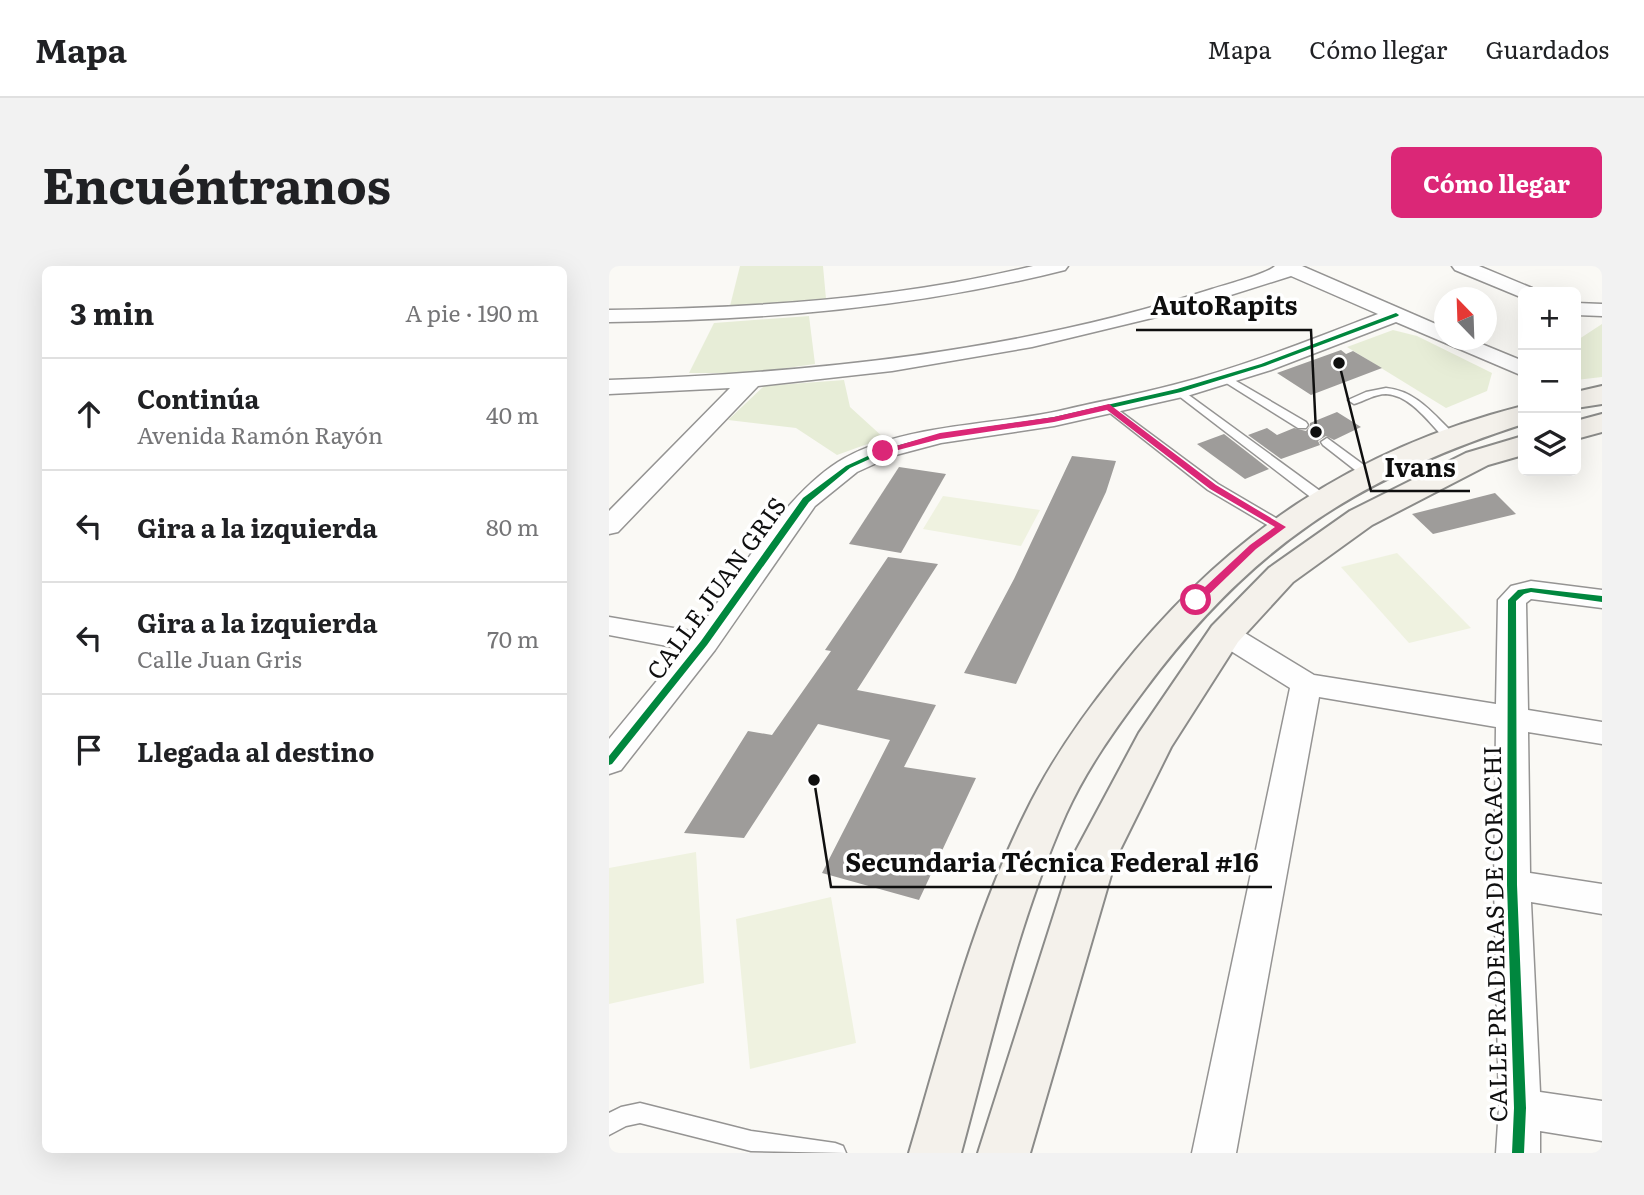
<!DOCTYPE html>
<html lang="es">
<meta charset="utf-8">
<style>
body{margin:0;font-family:Literata,serif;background:#f2f2f2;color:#202124}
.controls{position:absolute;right:21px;top:21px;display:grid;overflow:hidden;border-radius:10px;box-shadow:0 7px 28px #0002}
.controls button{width:63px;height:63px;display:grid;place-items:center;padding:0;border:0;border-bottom:2px solid #e0e0e0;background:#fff;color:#202124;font:35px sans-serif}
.compass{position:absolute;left:825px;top:21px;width:63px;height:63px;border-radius:50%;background:#fff;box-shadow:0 7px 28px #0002;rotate:337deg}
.stop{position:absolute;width:21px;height:21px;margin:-16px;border:5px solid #db2777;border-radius:50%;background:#fff}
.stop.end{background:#db2777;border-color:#fff;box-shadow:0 2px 7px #0008}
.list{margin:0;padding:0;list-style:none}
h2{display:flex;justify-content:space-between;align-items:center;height:91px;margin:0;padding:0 28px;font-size:30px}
h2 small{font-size:23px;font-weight:400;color:#757577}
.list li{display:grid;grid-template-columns:46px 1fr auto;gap:21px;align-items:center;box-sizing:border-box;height:112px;padding:0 28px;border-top:2px solid #e0e0e0}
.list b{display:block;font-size:26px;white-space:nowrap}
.list p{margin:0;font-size:23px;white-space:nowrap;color:#757577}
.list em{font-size:23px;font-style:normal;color:#757577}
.icon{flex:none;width:38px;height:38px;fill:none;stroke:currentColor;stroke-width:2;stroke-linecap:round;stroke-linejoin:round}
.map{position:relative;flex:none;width:993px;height:887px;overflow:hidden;border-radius:10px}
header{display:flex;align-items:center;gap:42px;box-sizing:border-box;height:98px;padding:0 35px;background:#fff;border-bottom:2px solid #e0e0e0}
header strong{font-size:33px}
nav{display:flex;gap:38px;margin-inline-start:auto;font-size:24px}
.intro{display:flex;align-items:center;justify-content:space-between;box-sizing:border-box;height:168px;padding:0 42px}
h1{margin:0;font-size:49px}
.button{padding:18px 32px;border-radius:10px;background:#db2777;color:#fff;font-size:24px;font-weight:700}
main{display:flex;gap:42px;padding:0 42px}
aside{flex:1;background:#fff;border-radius:10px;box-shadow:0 7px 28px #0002}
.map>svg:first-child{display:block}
.green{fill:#e7edd7}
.pitch{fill:#eff2e0}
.building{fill:#9e9c9a}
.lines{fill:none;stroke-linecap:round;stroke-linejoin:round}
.lane-casing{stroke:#959493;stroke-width:3}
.street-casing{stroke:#959493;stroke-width:3}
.secondary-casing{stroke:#8b8b89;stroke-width:4}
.lane{fill:#fefefe;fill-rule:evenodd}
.street{fill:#fefefe;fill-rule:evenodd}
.secondary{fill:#f4f1eb;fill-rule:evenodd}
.cycleway-casing{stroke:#fff;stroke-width:4}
.cycleway{fill:#00873e;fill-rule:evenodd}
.route{fill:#db2777}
.labels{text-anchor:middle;stroke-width:7;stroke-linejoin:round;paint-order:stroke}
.street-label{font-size:24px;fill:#0f0f0f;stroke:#fff}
.leader{fill:none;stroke:#0f0f0f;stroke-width:2.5}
.callout-dot{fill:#0f0f0f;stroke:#fff;stroke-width:2.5}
.callout-label{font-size:26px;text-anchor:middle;font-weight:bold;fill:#0f0f0f;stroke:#fff;stroke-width:7;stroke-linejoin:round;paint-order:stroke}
</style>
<header>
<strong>Mapa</strong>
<nav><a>Mapa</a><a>Cómo llegar</a><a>Guardados</a></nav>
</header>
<div class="intro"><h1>Encuéntranos</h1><a class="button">Cómo llegar</a></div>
<main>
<aside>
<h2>3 min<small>A pie · 190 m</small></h2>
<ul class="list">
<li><svg class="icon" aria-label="ahead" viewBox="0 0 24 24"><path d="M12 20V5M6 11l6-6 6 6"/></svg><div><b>Continúa</b><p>Avenida Ramón Rayón</p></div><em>40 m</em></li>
<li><svg class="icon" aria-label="left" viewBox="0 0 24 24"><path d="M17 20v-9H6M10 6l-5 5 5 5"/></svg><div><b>Gira a la izquierda</b></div><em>80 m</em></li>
<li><svg class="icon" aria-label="left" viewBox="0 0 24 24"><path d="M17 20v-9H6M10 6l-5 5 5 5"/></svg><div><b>Gira a la izquierda</b><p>Calle Juan Gris</p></div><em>70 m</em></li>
<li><svg class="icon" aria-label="arrive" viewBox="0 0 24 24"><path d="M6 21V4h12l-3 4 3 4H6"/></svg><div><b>Llegada al destino</b></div></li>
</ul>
</aside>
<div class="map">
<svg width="993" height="887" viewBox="0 0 993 887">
<rect width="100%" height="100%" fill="#faf9f5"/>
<g class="green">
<path d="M131,0H214L217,33L121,40Z"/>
<path d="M200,50L206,98L143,107H80L105,57Z"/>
<path d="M993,58V111L967,114V75Z"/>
<path d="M784,64L808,70L883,107L878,125L837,142L738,81Z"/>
<path d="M235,114L241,141L275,172L228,189L187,162L119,154L155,120Z"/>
</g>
<g class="pitch">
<path d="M334,230L431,244L412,280L314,263Z"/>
<path d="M788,287L862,362L800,377L732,301Z"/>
<path d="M87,586L95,717L0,738V602Z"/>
<path d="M222,631L247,777L141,803L127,653Z"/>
</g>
<g class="building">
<path d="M732,84L737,88L744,85L773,102L702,129L668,107Z"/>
<path d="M728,146L752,161L725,174L717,170L709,175L711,179L672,193L639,169L658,162L668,169L685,162L697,165L701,160V157Z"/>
<path d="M615,168L660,203L636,213L588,178Z"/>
<path d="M463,190L507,195L497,226L407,418L355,407L405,313Z"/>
<path d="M290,201L337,208L292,287L240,278Z"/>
<path d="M886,227L907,248L824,268L803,248Z"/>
<path d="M279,291L329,298L248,424L327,439L295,501L367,512L310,634L213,607L281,474L209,458L135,572L75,567L139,465L163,469L222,385L216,384Z"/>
</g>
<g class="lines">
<defs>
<g id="lane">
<path d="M615,108L697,156L699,159L697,162H689L611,113V109Z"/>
<path d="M570,122L718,230V236H708L566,127L564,125Z"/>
<path d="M777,122C808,125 825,149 846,169V175H838C822,159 802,129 777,128C766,128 755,135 745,138L739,134L757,126Z"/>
<path d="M500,137L609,218L677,258V264H667L599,224L496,143V139Z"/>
<path d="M718,172L763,205V211H755L714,179L712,176Z"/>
<path d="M31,837L142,865L226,877L234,880L237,887L142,885L31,857L17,860L0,869V847L12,841Z"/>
</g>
<g id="street">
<path d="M424,0H459L456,4C306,42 155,54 0,56V44C142,42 285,34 424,0Z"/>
<path d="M666,0H693L836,62V74H863L914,95V110L787,56L662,104L578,130L445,160L332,177L283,190L248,206L206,240L106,384L12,504L0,508V473L74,383L0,369V351L88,366C127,312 173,232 229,196C290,158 381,160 450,145C488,136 526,129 564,119C634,101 701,74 769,48L682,10L568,46L423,81L283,105L149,120L9,266L0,268V245L121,122L0,128V114C203,107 409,86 603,23C618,18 658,8 666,0Z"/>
<path d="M843,0H870L923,22L926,26H914V32L909,30L846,4Z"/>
<path d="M967,37L993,38V50L967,49Z"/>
<path d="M922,315L993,324V342L922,333L917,337L919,444L993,456V478L919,466L921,607L993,618V648L922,636L931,826L993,835V875L931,865V887H887L890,842L885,619L887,461L710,431L627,887H583L681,422L606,375L601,368L606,361L616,358L626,361L705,409L887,438L889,334L902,320Z"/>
</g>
<g id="secondary">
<path d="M993,120V138L967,142V126Z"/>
<path d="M914,140V158C747,212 642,281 536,423C506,463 478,502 457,548C409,656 383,773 352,887H300C334,773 363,655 416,548C441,496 472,452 508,407C616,270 744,183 914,140Z"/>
<path d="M993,148V166L967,173V155Z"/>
<path d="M914,170V189L879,199L763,259L684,316L629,376L562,481L507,592L421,887H369L463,592L530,467L603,360L660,302L741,245L857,187Z"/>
</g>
</defs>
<use href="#lane" class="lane-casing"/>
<use href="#street" class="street-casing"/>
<use href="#secondary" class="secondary-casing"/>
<use href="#lane" class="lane"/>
<use href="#street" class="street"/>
<use href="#secondary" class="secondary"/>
<defs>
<g id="cycleway">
<path d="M787,47L790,49L789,50L656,100L572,126L445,155L331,172L276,186L241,202L200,236L98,379L3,498L0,499V490L92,375L194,232L237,200L272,184L331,168L445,151L568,123L652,98Z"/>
<path d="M922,322L993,330V336L922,326L915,328L907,335L908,619L917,842L915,887H903L905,842L898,619L899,334L909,324Z"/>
</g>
</defs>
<use href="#cycleway" class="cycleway-casing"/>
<use href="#cycleway" class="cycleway"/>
</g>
<path class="route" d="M500,138L607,219L677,261L647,283L591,337L582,334L641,279L666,261L601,223L498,144L445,156L331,173L274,188L270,185L331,167L445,151Z"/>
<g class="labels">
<g class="street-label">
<text transform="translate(108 323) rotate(-54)" y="8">CALLE JUAN GRIS</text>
<text transform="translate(887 668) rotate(-91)" y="8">CALLE PRADERAS DE CORACHI</text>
</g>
</g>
<path class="leader" d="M707 166L702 64H527M730 97L762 225H861M205 514L222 621H663"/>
<g class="callout-dot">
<circle cx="707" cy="166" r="7"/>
<circle cx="730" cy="97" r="7"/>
<circle cx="205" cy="514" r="7"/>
</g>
<g class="callout-label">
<text x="615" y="49">AutoRapits</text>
<text x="811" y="211">Ivans</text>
<text x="443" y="606">Secundaria Técnica Federal #16</text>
</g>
</svg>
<div class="controls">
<button>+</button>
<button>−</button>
<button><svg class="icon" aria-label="layers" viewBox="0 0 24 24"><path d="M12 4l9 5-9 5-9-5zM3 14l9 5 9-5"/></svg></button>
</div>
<svg class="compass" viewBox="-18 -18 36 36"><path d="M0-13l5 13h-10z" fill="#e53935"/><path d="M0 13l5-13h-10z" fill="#757577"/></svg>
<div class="stop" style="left:587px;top:334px"></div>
<div class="stop end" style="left:274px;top:185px"></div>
</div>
</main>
